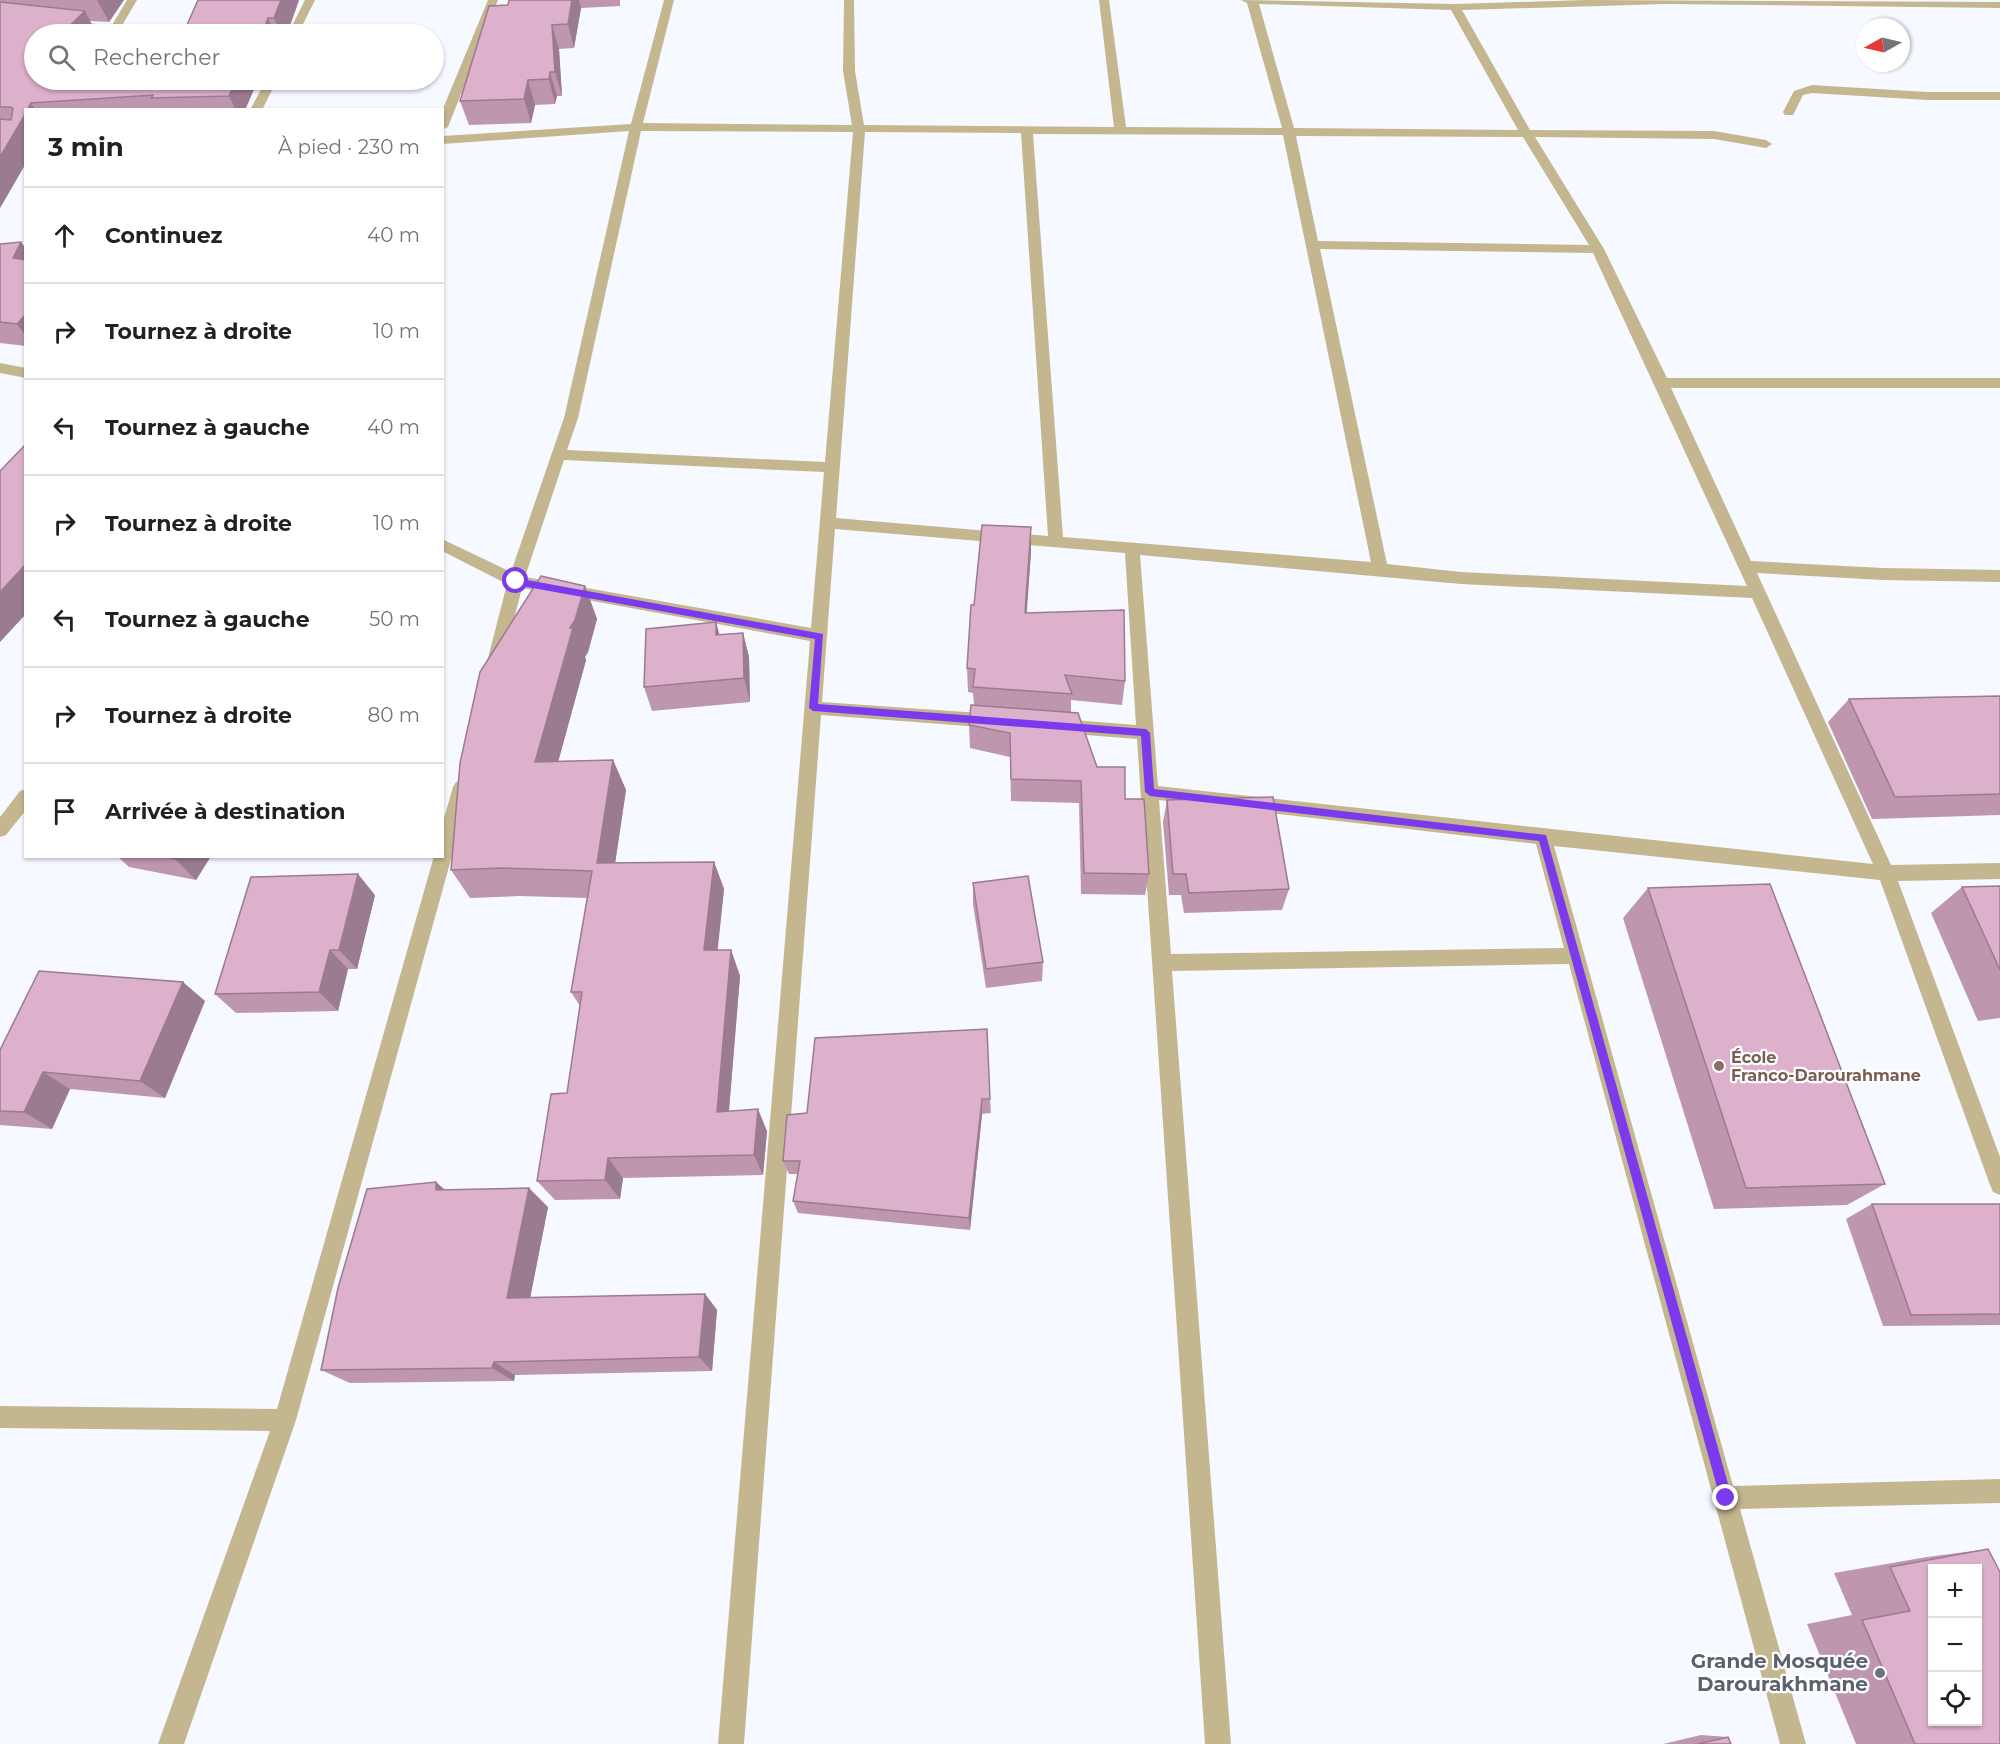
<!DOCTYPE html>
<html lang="fr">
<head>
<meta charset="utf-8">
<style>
	body { margin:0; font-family:Montserrat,sans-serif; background:#f2f2f2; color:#202124 }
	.controls { position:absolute; right:18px; bottom:18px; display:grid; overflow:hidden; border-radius:0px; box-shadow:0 2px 4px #0004 }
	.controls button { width:54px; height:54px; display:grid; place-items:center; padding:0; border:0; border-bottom:2px solid #e0e0e0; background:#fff; color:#202124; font:30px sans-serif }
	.compass { position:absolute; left:1856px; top:18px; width:54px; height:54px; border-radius:50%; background:#fff; box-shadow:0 2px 4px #0004; rotate:262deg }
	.stop { position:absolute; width:18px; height:18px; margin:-14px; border:4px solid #7c3aed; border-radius:50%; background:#fff }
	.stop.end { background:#7c3aed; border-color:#fff; box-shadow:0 2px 6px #0008 }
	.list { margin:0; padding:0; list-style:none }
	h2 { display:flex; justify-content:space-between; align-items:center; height:78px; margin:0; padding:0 24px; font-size:26px }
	h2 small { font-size:20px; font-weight:400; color:#757577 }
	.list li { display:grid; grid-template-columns:39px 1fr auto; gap:18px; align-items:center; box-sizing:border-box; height:96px; padding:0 24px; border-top:2px solid #e0e0e0 }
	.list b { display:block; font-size:22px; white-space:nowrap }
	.list em { font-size:20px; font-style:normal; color:#757577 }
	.icon { flex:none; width:33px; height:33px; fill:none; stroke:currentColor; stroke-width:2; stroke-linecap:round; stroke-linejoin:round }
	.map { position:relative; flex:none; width:2000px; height:1744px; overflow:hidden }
	.search { position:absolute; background:#fff; box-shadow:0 2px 4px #0004; left:24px; top:24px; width:420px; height:66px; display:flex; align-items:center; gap:15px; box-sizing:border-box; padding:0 21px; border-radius:33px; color:#757577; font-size:22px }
	.panel { position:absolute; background:#fff; box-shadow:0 2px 4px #0004; left:24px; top:108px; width:420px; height:750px; border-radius:0px }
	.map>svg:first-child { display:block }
</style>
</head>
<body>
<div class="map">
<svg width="2000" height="1744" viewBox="0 0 2000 1744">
	<rect width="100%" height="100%" fill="#f6f9ff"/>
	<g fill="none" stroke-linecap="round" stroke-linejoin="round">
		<!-- street -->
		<path fill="#c4b68f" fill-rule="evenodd" d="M127 0H137L117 34 69 28 63 25 69 22 112 25Z
			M305 0H315L298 34H288Z
			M488 0H498L448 127 442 130V111Z
			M664 0H674L643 123 852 125 843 71 844 0H854L855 71 864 125 1114 127 1099 0H1109L1126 127 1282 128 1247 3 1241 0 1455 4 1585 0 2000 2V8L1666 4 1462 10 1530 130 1714 131 1766 140 1772 144 1766 148 1714 139 1535 137 1604 249 1667 378H2000V388H1671L1751 561 1883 568 2000 570V582L1883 580 1757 573 1891 865 2000 863V879L1898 881 2000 1157V1195L1993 1192 1990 1185 1880 880 1554 846 1733 1486 2000 1479V1503L1740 1509 1806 1744H1780L1569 964 1172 971 1231 1744H1205L1137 739 1061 733 1055 731 1053 726 1055 721 1061 719 1136 725 1125 553 835 529 822 702 994 714 1000 716 1002 721 1000 726 994 728 821 715 744 1744H718L810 641 522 588 503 662 501 666 495 668 489 666 487 662 507 584 442 551V539L511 572 564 418 629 131 442 144V136L631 124ZM1259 4 1451 10 1518 130 1294 128ZM641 131 853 132 825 462 567 450 578 418ZM865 132 1021 133 1048 536 836 518ZM1033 134 1283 135 1371 562 1063 537ZM1296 136 1523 137 1589 245 1318 241ZM1320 249 1593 253 1747 586 1461 572 1387 564ZM564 460 824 472 811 628 525 577ZM1140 555 1461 584 1752 598 1873 864 1158 786ZM1159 800 1536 844 1564 948 1171 954Z
			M266 80H277L262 110H250Z
			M1812 85 1927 92H2000V100H1927L1812 93 1803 95 1793 115H1785L1783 112 1794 91Z
			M0 363 26 368V378L0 373Z
			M462 780 468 782 471 787 296 1420 184 1744H158L270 1431 0 1428V1406L277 1409 434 856H442V825L453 787 456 782Z
			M26 789V810L6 835 0 837V817L20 791Z"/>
	</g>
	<!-- wall -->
	<path fill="#be97af" d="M0 0H124L109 22 90 21 97 34 34 80H258L245 110H26V163L0 208Z
		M299 0 287 34H183Z
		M509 0H620V6L581 8 574 48 559 49 562 96H557L555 104 535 105 531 123 469 125 460 101 508 5Z
		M21 242 26 249V346L0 343V244Z
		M1031 527V552L1026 613 1125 681 1122 705 1071 700V713L1097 767 1125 799 1149 874 1145 895 1081 894 1079 803 1011 801 1010 757 970 748 969 725 974 705 973 693 968 692 967 668 974 605Z
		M585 586 597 619 588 652 585 657 586 660 558 761 613 760 626 790 615 863 714 862 724 889 717 950H731L740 976 729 1111 767 1131 763 1175 623 1178 620 1199 555 1200 537 1181 567 1093 580 1006 571 992 587 898 520 896 470 898 451 870Z
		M743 633 749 657 750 702 652 711 644 687Z
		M2000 696V815L1872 819 1828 722 1849 699Z
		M1167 800 1289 889 1282 910 1184 913 1181 895H1169L1163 822Z
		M117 856H211L196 880 129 867Z
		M973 883 1043 962 1042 981 986 988 973 904Z
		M2000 886V1018L1978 1021 1931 913 1962 887Z
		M1648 888 1885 1184 1847 1205 1714 1209 1623 918Z
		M375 895 357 969H348L338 1011 236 1013 215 994Z
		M205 1001 165 1098 70 1089 52 1129 0 1125V1050Z
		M990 1099 991 1113 982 1114 970 1230 798 1213 793 1201 798 1174H789L783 1161 787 1115Z
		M436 1182 445 1190 548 1207 530 1298 705 1294 717 1310 712 1371 515 1375 514 1381 350 1383 321 1370Z
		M1872 1204H2000V1325L1883 1326 1846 1219Z
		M1988 1549 2000 1744H1856L1807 1624 1852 1615 1834 1573 1927 1557Z
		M1701 1735 1728 1737 1731 1744H1663Z"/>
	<!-- shaded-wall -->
	<path fill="#9b7b8e" d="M97 0H124L109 22Z
		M281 0H299L287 34H281L274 18Z
		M572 0H579L581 8 574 48 568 24Z
		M85 11 97 34H61Z
		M268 18 275 34H264L263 32Z
		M552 25 559 49 562 96 555 72Z
		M550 72 557 96 555 104 549 79Z
		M49 80H77L65 101 45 87Z
		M236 80H258L245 110H236L229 96Z
		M528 80 535 105 531 123 524 99Z
		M31 103 35 110H27Z
		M26 113V163L0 208V157Z
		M21 242 26 249V276L13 258Z
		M26 314V336L17 324Z
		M1031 527V552L1025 638V613Z
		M26 564V614L0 642V592Z
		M585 586 597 619 588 652 585 657 586 660 550 792 535 762 570 628Z
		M716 622 723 647 716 635Z
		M743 633 749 657 750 702 744 678Z
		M613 760 626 790 611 891 597 863Z
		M176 856H211L196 880 175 859Z
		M714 862 724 889 715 976 704 950Z
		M358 874 375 895 357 969 339 950Z
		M330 950 348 969 338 1011 319 992Z
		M731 950 740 976 727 1133 717 1112Z
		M183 982 205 1001 165 1098 140 1081Z
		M43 1072 70 1089 52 1129 24 1112Z
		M982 1099V1114L970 1230 969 1218Z
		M758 1109 767 1131 763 1175 754 1155Z
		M608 1158 623 1178 620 1199 605 1180Z
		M436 1182 458 1202 436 1190Z
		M529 1188 548 1207 527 1314 507 1298Z
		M705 1294 717 1310 712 1371 699 1357Z
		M494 1362 515 1375 514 1381 492 1368Z"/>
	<!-- building -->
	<path fill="#ddb0cb" stroke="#9b7b8e" stroke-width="1.5" fill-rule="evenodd" d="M198 0H281L274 18H268L263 32H257L256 34H183Z
		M509 0H572L568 24 552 25 555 72H550L549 79 528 80 524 99 460 101 489 6 508 5Z
		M0 2 85 11 61 34H34V80H49L45 87 59 89 65 80H236L229 96 151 98 153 95 31 103 27 110H26V113L0 157V119L11 120 13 109 11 107H0Z
		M21 242 13 258 26 260V314L17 324 0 322V244Z
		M26 444V564L0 592V471Z
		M982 525 1031 527 1025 613 1124 610 1125 681 1065 675 1072 694 973 687 975 669 967 668 971 605H974Z
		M541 576 585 586 575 620 570 628H573L535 762 613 760 597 863 714 862 704 950H731L717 1112 758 1109 754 1155 608 1158 605 1180 537 1181 551 1094 567 1093 582 992H571L592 871 502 868 451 870 460 763 480 672Z
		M716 622V635L743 633 744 678 644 687 646 629Z
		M2000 696V794L1895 797 1849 699Z
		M971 705 1078 713 1097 767H1125V799H1144L1149 874 1084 873 1081 781 1011 779 1010 733 969 725Z
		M1273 797 1289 889 1189 893 1186 874H1173L1167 800Z
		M163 856H176L175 859Z
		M358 874 339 950H330L319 992 215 994 251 877Z
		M1028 876 1043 962 986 969 973 883Z
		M1770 884 1885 1184 1746 1188 1648 888Z
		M2000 886V970L1962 887Z
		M39 971 183 982 140 1081 43 1072 24 1112 0 1111V1050Z
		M987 1029 990 1099H982L969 1218 793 1201 800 1161H783L787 1115 807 1113 815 1038Z
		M436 1182V1190L529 1188 507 1298 705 1294 699 1357 494 1362 492 1368 321 1370 338 1288 367 1189Z
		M1872 1204H2000V1314L1911 1315Z
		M1988 1549 2000 1572V1744H1915L1862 1620 1910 1611 1890 1567ZM1932 1569H1977V1722H1932Z
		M1728 1737 1731 1744H1698Z"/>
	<!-- route -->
	<path fill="#7c3aed" d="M516 578 823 634 818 704 1146 729 1150 733 1154 789 1546 835 1732 1498 1730 1502 1726 1504 1721 1502 1720 1498 1539 841 1150 796 1145 792 1141 736 813 711 809 708 815 639 516 585 512 581Z"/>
	<!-- markers -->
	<circle fill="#8d6e63" stroke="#fff" stroke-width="2" cx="1719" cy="1066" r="6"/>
	<circle fill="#6b7280" stroke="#fff" stroke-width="2" cx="1880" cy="1673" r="6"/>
	<g text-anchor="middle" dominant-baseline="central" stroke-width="4.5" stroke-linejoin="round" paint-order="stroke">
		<!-- education labels -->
		<g font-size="16" font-weight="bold" fill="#785e54" stroke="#fff" text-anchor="start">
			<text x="1731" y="1057">École<tspan x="1731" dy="18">Franco-Darourahmane</tspan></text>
		</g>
		<!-- near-worship labels -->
		<g font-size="20" font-weight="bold" fill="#5b616d" stroke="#fff" text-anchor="end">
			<text x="1868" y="1661">Grande Mosquée<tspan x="1868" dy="23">Darourakhmane</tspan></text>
		</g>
	</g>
</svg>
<div class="controls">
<button>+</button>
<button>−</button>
<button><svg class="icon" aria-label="locate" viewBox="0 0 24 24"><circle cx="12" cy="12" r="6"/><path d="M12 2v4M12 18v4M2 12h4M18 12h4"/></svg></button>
</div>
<svg class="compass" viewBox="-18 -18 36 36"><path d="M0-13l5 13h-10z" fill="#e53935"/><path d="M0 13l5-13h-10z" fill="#757577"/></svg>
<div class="stop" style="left:516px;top:581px"></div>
<div class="stop end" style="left:1726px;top:1498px"></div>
<div class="search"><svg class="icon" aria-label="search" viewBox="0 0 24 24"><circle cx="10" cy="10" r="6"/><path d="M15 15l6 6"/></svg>Rechercher</div>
<section class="panel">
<h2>3 min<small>À pied · 230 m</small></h2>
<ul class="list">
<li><svg class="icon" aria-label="ahead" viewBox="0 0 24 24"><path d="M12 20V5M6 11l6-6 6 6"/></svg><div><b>Continuez</b></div><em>40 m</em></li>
<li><svg class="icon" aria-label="right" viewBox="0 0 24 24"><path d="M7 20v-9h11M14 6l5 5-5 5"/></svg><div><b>Tournez à droite</b></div><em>10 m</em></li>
<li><svg class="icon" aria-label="left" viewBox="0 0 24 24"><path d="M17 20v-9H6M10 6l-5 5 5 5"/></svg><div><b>Tournez à gauche</b></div><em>40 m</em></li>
<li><svg class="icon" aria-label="right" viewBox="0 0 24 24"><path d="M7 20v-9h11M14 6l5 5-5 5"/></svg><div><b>Tournez à droite</b></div><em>10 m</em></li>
<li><svg class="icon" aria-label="left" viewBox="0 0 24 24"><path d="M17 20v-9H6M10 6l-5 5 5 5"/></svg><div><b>Tournez à gauche</b></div><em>50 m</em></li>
<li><svg class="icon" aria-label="right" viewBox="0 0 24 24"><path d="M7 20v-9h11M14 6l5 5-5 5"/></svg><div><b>Tournez à droite</b></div><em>80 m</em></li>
<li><svg class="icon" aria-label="arrive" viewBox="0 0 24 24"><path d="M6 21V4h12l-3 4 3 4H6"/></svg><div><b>Arrivée à destination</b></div></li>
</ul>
</section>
</div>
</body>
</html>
